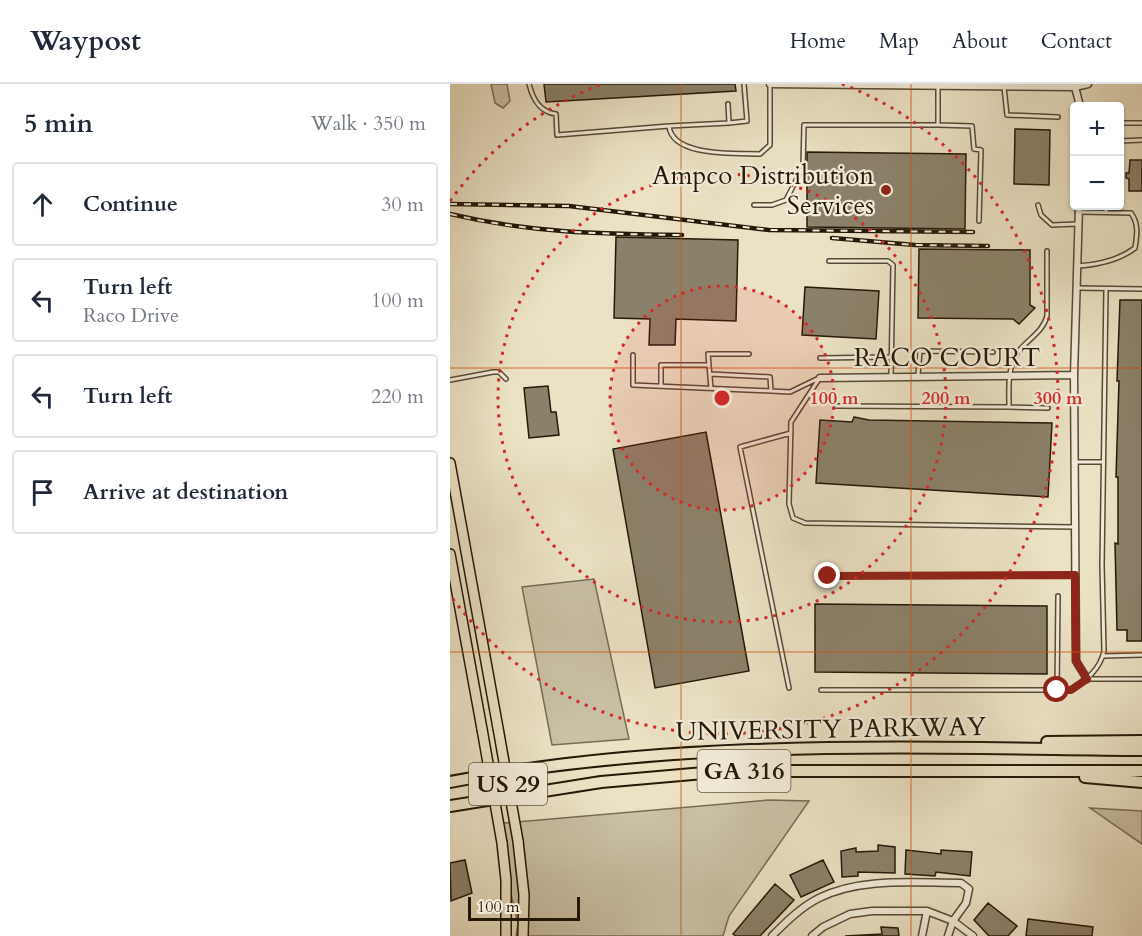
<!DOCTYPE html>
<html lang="en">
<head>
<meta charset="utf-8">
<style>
	body { margin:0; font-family:Cardo,serif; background:#f6f6f7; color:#1f2937 }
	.controls { position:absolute; right:18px; top:18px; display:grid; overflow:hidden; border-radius:6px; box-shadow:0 2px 4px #0004 }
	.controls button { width:54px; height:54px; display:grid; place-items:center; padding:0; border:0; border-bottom:2px solid #e0e1e3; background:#fff; color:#1f2937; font:30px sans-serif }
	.scale { position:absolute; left:18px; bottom:15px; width:112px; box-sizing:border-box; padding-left:6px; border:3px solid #241807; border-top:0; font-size:16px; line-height:21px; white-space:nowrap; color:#241807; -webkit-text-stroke:4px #f2ecd9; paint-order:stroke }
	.stop { position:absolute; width:18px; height:18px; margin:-14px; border:4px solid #8f2418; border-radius:50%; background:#fff }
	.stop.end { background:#8f2418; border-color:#fff; box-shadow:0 2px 6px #0008 }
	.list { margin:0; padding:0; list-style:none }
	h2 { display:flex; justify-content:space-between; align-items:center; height:78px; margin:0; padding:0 24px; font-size:26px }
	h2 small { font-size:20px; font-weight:400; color:#747a83 }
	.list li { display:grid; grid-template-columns:39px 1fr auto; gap:18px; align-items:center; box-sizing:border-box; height:84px; margin:0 12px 12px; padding:0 12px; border:2px solid #e0e1e3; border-radius:6px }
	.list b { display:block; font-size:22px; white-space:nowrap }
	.list p { margin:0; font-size:20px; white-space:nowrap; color:#747a83 }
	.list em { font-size:20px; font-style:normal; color:#747a83 }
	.icon { flex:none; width:33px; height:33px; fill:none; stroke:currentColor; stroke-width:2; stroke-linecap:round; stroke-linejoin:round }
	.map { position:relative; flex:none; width:692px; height:852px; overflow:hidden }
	header { display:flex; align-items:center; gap:36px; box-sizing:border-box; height:84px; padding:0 30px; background:#fff; border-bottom:2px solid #e0e1e3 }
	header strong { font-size:28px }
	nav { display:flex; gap:33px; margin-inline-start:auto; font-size:21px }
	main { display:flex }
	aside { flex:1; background:#fff }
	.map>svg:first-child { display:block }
</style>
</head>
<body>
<header>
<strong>Waypost</strong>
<nav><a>Home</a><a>Map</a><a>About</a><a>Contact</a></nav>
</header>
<main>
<aside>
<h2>5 min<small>Walk · 350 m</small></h2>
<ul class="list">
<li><svg class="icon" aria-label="ahead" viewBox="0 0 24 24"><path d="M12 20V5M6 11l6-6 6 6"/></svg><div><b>Continue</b></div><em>30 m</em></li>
<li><svg class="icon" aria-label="left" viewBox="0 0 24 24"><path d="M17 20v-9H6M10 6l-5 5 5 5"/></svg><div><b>Turn left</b><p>Raco Drive</p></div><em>100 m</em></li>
<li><svg class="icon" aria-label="left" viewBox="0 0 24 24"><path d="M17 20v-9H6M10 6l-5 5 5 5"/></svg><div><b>Turn left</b></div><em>220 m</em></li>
<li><svg class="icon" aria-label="arrive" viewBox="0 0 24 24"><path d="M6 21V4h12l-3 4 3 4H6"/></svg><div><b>Arrive at destination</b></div></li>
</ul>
</aside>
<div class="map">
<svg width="692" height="852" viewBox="0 0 692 852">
	<rect width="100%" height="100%" fill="#ebe2c5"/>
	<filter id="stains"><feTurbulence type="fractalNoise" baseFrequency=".00333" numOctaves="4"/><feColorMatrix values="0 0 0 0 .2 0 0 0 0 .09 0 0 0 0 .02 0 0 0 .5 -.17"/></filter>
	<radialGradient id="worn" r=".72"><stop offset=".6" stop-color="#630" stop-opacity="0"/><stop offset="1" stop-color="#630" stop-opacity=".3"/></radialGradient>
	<!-- green -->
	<path fill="#c9c0a5" stroke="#766c56" stroke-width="1.5" d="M41 0H57L60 17 53 24 45 19Z
		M144 495 179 655 102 661 72 503Z
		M319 716 359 717 279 832 273 852H66L68 839 44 740Z
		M640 724 692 727V760Z"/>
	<!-- building -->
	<path fill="#8b816a" stroke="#241807" stroke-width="1.5" d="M94 0H285L286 7 96 18Z
		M565 45 600 46 599 101 564 100Z
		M357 68 516 70 515 145 357 143Z
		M680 76H692V107H679V95L676 94V89H679Z
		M166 153 288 156 286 237 226 235 225 261H199L200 235 164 234Z
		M469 165 580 166V221L585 224 569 240 563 235 468 234Z
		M355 203 429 207 426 255 352 251Z
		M670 216H692V557H677V546H667L665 459 668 460V393H666L669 297H667Z
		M98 302 101 328H106L109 351 79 354 74 304Z
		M404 333 419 336 602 339 598 413 366 399 370 336 402 338Z
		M256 348 299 587 205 604 163 365Z
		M365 520 597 522V590L365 588Z
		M428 761 445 763V789L408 788V792L392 793 391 767 406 764V768L428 767Z
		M456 766 491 770V766L522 768 520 792 486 788 485 792 455 790Z
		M15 776 22 809 1 817 0 779Z
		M373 776 384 798 351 813 340 791Z
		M325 800 344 816 310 852H286L283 850Z
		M538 819 567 842 558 852H539L524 836Z
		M578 835 643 843 642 852H576Z
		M431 843 448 844 449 852H395L432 850Z"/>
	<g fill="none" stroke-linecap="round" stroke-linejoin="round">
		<defs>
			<path id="lane" d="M79 0C83 16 90 28 106 30L107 51 219 42
				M488 2V41L522 42 524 65 531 66 529 137
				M554 3 557 31 608 33
				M278 20 279 39 219 42C222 73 285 69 310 70L320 61V0
				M279 39 297 37 294 0
				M670 39H692
				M670 57 692 56
				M304 121H322L336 116 353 83 354 41H488
				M588 121 591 131 602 141 627 140
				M656 128V122
				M379 177H438L443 181 441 293
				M627 182C647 181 669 176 685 164 687 151 689 140 681 129L629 128
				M628 204 692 205
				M183 271V301L321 307
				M370 274 442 273
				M260 290 320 293 321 307 340 308 369 294
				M468 291 470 267 543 268
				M369 295 341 338 339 420 343 434 355 439 625 443
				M0 296 43 288H49L56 295
				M211 302V281H259
				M261 304 258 270H299
				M386 322 559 323C559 305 557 283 568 268 578 255 593 248 597 232V167
				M559 323 598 324
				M624 378H653
				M378 492 625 491
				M653 572 692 571
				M637 595H692
				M339 604 290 363 341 349
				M371 606H621C636 596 650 586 654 567L652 481 656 205
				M607 606 608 512"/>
			<path id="street" d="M320 0 625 3 630 22
				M625 3 638 0
				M629 122 624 291 626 577 637 595
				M370 294 624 291
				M322 852C336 838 351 823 369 814 412 793 465 799 511 799L519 805 516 819 503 837 477 827H422L400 830 373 843 362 852
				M472 852 477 827
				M498 852 503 837 523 852"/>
			<path id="primary" d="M0 379 48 644
				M0 470 32 645
				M68 757 74 811 73 852
				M52 759 56 796V852"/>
			<path id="highway" d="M597 658 692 657
				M635 693 692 698
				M0 698C229 654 461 664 692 666
				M0 722 151 698 277 687H692"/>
		</defs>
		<!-- lane casing -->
		<use href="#lane" stroke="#564a36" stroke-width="6"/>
		<!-- street casing -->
		<use href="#street" stroke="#564a36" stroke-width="9"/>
		<!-- primary casing -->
		<use href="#primary" stroke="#241807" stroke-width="12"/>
		<!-- highway casing -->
		<use href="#highway" stroke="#241807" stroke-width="14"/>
		<!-- lane -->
		<use href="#lane" stroke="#f2ecd9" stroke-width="3"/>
		<!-- street -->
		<use href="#street" stroke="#f2ecd9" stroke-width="6"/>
		<!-- primary -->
		<use href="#primary" stroke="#ebe2c5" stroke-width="9"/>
		<!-- highway -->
		<use href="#highway" stroke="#ebe2c5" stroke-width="10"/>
		<defs>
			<path id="rail" d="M0 120 119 122 319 146 523 148
				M0 130C80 149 150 150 232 151
				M382 154 465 161 538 162"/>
		</defs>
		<!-- rail casing -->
		<use href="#rail" stroke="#241807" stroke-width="4.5"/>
		<!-- rail -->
		<use href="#rail" stroke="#f2ecd9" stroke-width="2" stroke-dasharray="7" stroke-linecap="butt"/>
		<defs>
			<path id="primary-bridge" d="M48 644 68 757
				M32 645 52 759"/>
		</defs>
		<!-- primary-bridge casing -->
		<use href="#primary-bridge" stroke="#241807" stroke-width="12" stroke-linecap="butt"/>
		<!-- primary-bridge -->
		<use href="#primary-bridge" stroke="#ebe2c5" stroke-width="9"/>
	</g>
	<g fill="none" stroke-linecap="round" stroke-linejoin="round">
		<!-- route -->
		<path stroke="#8f2418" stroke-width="8" d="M378 492 625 491 626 577 637 595 621 606H607"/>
	</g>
	<!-- grid -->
	<path fill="none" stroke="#d4520c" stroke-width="1.5" stroke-opacity="0.55" d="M231 0V852M461 0V852M0 284H692M0 568H692"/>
	<!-- distance rings -->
	<circle cx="272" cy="314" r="112" fill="#d62828" fill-opacity=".12"/>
	<g fill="none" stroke="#d62828" stroke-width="3" stroke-dasharray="3 6">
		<circle cx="272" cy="314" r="112"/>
		<circle cx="272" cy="314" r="224"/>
		<path d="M0 117A336 336 0 0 1 152 0M392 0A336 336 0 1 1 0 511"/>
	</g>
	<!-- markers -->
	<circle fill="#8f2418" stroke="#f2ecd9" stroke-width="2" cx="436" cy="106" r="6"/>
	<g text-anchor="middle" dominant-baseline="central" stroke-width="4.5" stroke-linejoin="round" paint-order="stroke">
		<!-- shield labels -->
		<g fill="#f2ecd9" stroke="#625846" stroke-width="1.5">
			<rect x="247.5" y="666" width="93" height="42" rx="4.5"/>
			<rect x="19" y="679" width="78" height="42" rx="4.5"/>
		</g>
		<g font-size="24" font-weight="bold" fill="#241807">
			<text x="294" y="687">GA 316</text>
			<text x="58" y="700">US 29</text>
		</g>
		<!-- poi labels -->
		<g font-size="26" fill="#241807" stroke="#f2ecd9" text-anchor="end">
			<text x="424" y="91">Ampco Distribution<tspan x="424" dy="30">Services</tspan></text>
		</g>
		<!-- street labels -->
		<g font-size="26" fill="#241807" stroke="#f2ecd9">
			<text x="497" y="273">RACO COURT</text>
			<text transform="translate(381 645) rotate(-1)">UNIVERSITY PARKWAY</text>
		</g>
	</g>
	<circle cx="272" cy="314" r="9" fill="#d62828" stroke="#f2ecd9" stroke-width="3"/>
	<g font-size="18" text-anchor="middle" font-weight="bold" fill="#d62828" stroke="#f2ecd9" stroke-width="4.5" stroke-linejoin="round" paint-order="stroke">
		<text x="384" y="320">100 m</text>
		<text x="496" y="320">200 m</text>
		<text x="608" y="320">300 m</text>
	</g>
	<rect width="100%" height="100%" filter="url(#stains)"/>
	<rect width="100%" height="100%" fill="url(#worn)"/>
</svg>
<div class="controls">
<button>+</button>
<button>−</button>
</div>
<div class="scale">100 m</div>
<div class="stop" style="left:607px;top:606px"></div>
<div class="stop end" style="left:378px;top:492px"></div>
</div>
</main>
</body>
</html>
